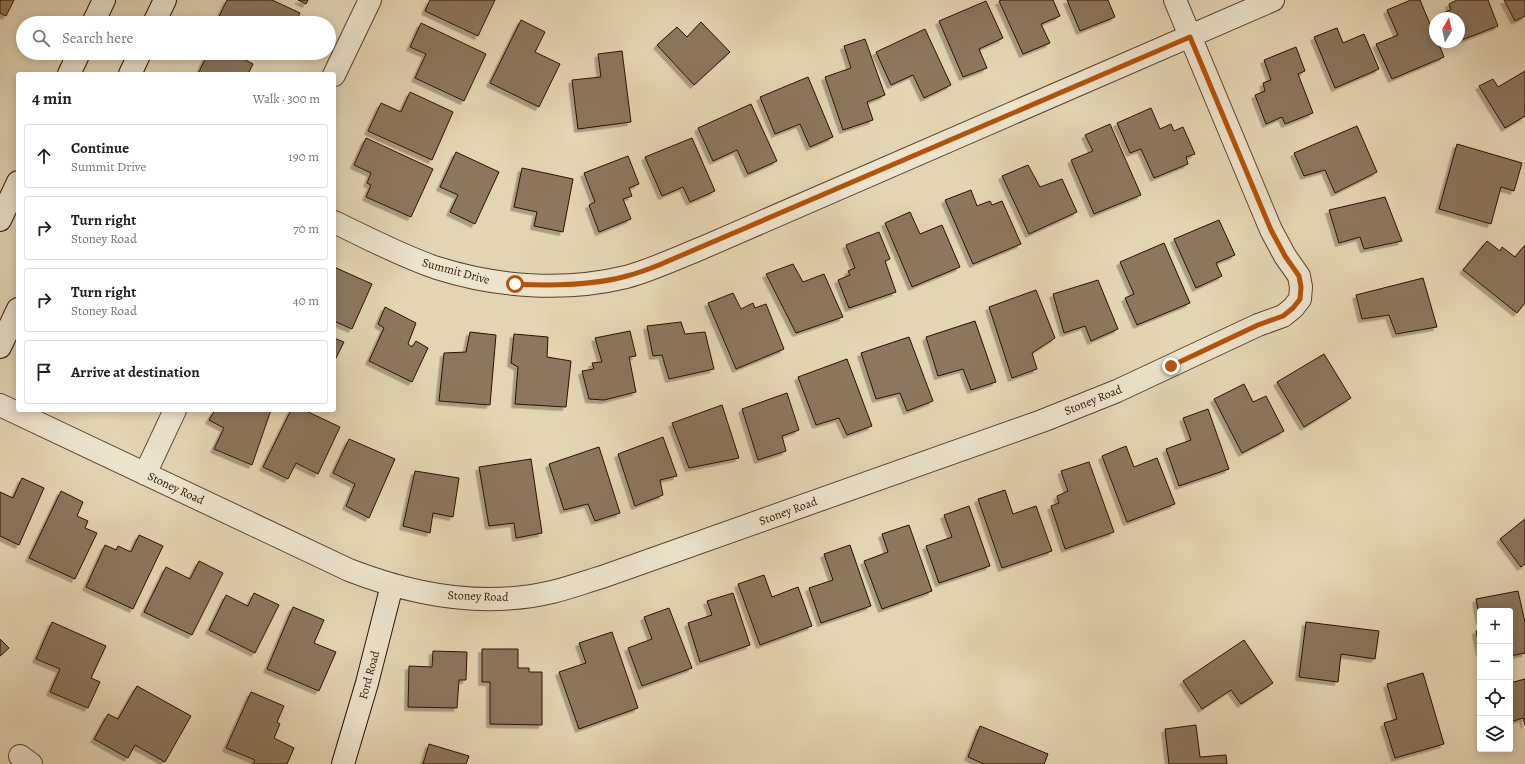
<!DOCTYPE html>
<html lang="en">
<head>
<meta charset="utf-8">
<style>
	body { margin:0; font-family:Alegreya,serif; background:#f6f6f6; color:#202124 }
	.controls { position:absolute; right:12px; bottom:12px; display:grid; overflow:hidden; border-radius:4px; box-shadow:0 2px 10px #0003 }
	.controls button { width:36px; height:36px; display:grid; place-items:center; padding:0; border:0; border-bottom:1px solid #e0e0e0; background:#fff; color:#202124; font:20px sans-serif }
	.compass { position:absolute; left:1429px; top:12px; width:36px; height:36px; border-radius:50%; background:#fff; box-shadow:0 2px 10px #0003; rotate:9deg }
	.stop { position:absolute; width:12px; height:12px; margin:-9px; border:3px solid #b45309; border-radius:50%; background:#fff }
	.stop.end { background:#b45309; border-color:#fff; box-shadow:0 1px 4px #0008 }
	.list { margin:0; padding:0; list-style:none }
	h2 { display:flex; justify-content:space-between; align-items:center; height:52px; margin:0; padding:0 16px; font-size:17px }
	h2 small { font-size:13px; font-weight:400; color:#757577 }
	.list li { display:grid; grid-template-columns:26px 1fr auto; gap:12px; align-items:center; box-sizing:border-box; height:64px; margin:0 8px 8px; padding:0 8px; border:1px solid #e0e0e0; border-radius:4px }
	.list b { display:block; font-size:15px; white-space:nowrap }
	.list p { margin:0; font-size:13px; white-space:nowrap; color:#757577 }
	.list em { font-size:13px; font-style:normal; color:#757577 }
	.icon { flex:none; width:22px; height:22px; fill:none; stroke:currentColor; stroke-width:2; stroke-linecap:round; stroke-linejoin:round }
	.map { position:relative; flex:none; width:1525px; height:764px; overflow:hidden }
	.search { position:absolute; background:#fff; box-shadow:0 2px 10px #0003; left:16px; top:16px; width:320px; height:44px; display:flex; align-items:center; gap:10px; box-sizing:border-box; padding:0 14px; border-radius:22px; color:#757577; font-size:15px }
	.panel { position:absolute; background:#fff; box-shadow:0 2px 10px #0003; left:16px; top:72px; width:320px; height:340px; border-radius:4px }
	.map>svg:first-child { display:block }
</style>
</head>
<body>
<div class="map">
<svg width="1525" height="764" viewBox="0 0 1525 764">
	<defs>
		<filter id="shadow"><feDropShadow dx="-3.5" dy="3.5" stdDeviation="0" flood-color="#0004"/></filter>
	</defs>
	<rect width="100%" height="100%" fill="#e4d5b2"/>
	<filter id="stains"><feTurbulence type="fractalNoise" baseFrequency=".005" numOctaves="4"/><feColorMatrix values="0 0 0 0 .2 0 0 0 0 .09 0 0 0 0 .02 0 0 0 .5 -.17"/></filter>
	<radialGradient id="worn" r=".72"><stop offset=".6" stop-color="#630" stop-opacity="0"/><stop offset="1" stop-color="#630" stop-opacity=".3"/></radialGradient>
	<!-- building -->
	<path fill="#8c765d" stroke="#2c0f00" filter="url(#shadow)" d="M0 0H14L6 16 0 13Z
		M227 0H272L300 13 295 23H216Z
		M298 0H308L306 4Z
		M430 0H495L478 36 425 11Z
		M1002 0H1053L1060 16 1041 24 1050 43 1023 54 999 1Z
		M1067 0H1108L1115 17 1080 31Z
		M1411 0H1420L1435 36V42H1438L1444 57 1392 79 1376 44 1398 35 1387 10Z
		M1457 0H1488L1498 26 1459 41V18H1442L1440 14 1451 10 1449 4Z
		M1504 0H1525V16L1515 21Z
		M986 1 1003 38 979 49 987 68 963 77 939 21Z
		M521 20 545 32 535 52 560 64 539 107 490 83Z
		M701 22 730 52 694 85 657 45 677 27 687 37Z
		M421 23 486 54 464 101 415 78 426 54 410 47Z
		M1337 28 1343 43 1364 34 1379 69 1335 88 1314 37Z
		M925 29 951 85 924 98 913 75 891 85 876 52Z
		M865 39 885 95 867 102 873 120 843 130 825 77 851 68 844 46Z
		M1296 47 1305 71 1298 74 1313 113 1285 124 1282 117 1266 124 1255 95 1265 91 1263 83 1271 80 1264 60Z
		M622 51 631 122 578 129 572 80 601 77 598 54Z
		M208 53H232L253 64 248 74H198Z
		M1525 71V116L1505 128 1479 86 1493 79 1498 87Z
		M808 77 833 137 810 147 800 124 775 134 760 97Z
		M410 92 453 112 432 160 368 131 381 103 401 112Z
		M751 104 777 161 748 174 737 150 713 161 698 128Z
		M1151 108 1160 129 1171 124 1174 131 1183 127 1195 154 1186 157 1188 164 1154 178 1141 149 1130 153 1117 123Z
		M1110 124 1141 195 1094 214 1071 160 1093 151 1085 135Z
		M1357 126 1377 172 1335 193 1325 170 1304 176 1294 153Z
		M366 138 433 169 411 217 366 197 371 185 367 183 371 173 354 165Z
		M692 138 715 191 690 202 683 187 662 196 645 157Z
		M1457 144 1522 163 1514 191 1501 187 1491 224 1439 209Z
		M456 152 499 172 475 224 450 212 458 195 440 187Z
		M628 156 639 184 629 188 632 196 623 199 631 219 599 232 589 205 595 202 584 173Z
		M1028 165 1040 187 1062 179 1077 212 1029 234 1002 176Z
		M522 168 573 179 563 232 534 226 537 212 514 207Z
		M971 190 977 206 990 201 992 205 1002 201 1021 244 973 264 945 200Z
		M1385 197 1402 241 1364 249 1360 237 1339 243 1329 210Z
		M910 212 920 234 942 225 960 267 912 287 885 223Z
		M1219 220 1235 255 1216 263 1222 276 1196 288 1174 239Z
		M879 232 890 259 885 261 896 292 849 308 838 280 850 275 848 271 855 268 846 245Z
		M1487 241 1500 251 1502 247 1515 257 1525 245V303L1517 313 1463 270Z
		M1164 243 1190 303 1137 325 1125 298 1134 294 1120 262Z
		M793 264 803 282 824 274 843 317 796 333 766 274Z
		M334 267 372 284 352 329 334 321Z
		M1423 278 1437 327 1396 334 1389 315 1362 319 1356 295Z
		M1098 280 1118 329 1091 341 1085 326 1064 333 1053 294Z
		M1036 290 1055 338 1032 353 1037 369 1012 378 989 307Z
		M733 293 741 309 753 303 755 308 766 304 784 349 736 369 708 303Z
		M385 307 416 323 408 344 412 347 416 341 428 348 412 382 369 361 384 328 378 324Z
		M975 321 996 382 971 390 963 369 938 376 926 337Z
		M681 322 685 334 705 332 714 369 669 379 662 355 653 356 647 326Z
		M630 331 636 356 629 357 636 392 604 400 589 399 582 371 594 369 592 363 602 362 595 338Z
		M470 332 496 335 490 405 439 401 444 353 466 352Z
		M514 334 548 337 547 357 571 361 566 407 515 404 518 367 511 363Z
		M909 337 933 401 907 411 900 393 876 399 861 353Z
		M334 338 344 342 334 362Z
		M1324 354 1351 398 1304 427 1277 382Z
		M847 359 872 426 847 435 839 418 816 425 798 377Z
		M1244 384 1253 402 1266 396 1284 431 1242 453 1214 399Z
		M787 393 799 430 782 436 786 451 758 460 742 409Z
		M722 405 739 458 689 468 672 423Z
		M1208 409 1229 469 1179 486 1166 449 1191 440 1183 418Z
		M215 410H271L252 465 214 449 224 428 209 420Z
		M291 410H304L340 427 318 474 296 463 288 479 263 467Z
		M663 437 677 476 660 480 663 495 635 506 618 454Z
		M349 439 395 459 369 518 346 506 355 484 333 473Z
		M1126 446 1134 467 1157 458 1175 504 1127 522 1102 456Z
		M599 447 620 513 595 521 588 504 564 510 549 464Z
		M531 459 542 533 516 538 514 523 489 526 479 467Z
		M1089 462 1114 532 1065 549 1051 506 1059 503 1057 496 1068 491 1061 471Z
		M415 471 459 478 453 517 433 513 430 533 403 526Z
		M22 478 44 488 19 545 0 536V492L13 498Z
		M1005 490 1013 514 1036 506 1052 551 1002 568 978 499Z
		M61 491 83 502 77 516 88 521 85 528 97 533 75 579 29 558Z
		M969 506 990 566 939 583 926 546 952 537 944 515Z
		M1525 519V564L1521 567 1500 539Z
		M909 525 932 591 882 609 864 561 888 552 882 534Z
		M139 535 163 546 133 609 86 587 105 545 116 550 118 546 131 552Z
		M850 545 871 606 821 623 809 588 833 580 824 554Z
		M199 561 223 573 192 635 144 612 166 567 190 579Z
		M764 575 772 597 798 587 812 626 760 645 738 584Z
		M1518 591 1525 622V653L1510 656V611H1480V621L1476 599Z
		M254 593 279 605 255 653 209 630 226 595 248 606Z
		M733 593 750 645 700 662 688 623 712 615 707 601Z
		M293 607 324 620 314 643 336 652 319 691 267 669Z
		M669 608 692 668 642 686 628 648 652 639 644 617Z
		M52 622 106 646 91 678 100 682 88 708 50 692 60 669 36 659Z
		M1306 622 1379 631 1375 659 1341 654 1338 682 1299 677Z
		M1480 630V652L1476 631Z
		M612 632 638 708 579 729 559 672 586 663 579 643Z
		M0 639 9 648 0 656Z
		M1244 640 1273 683 1241 704 1231 690 1202 709 1183 681Z
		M482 649H518V668H529V672H542V725L490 724V682H482Z
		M433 651 467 652 466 680H459L457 708 408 707 409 666 432 667Z
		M1423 673 1444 744 1395 758 1384 723 1397 719 1387 684Z
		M1525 679V725L1523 718 1510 722V683Z
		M137 686 191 716 165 762 135 745 128 758 94 739 108 714 118 719Z
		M251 692 284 706 277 722 280 724 274 738 294 748 287 764H253L255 760 226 748Z
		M1196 725 1200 757 1226 755 1227 764H1169L1165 729Z
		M980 726 1048 754 1044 764H984L968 757Z
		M429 744 469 756 466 764H423Z"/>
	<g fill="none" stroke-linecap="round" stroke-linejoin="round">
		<defs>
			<path id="street" d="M334 75 370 0
				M334 222C368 238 401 256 437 268 497 287 564 292 626 277 652 270 677 258 702 248L1273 0
				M0 405 349 570C413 595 484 608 552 592 569 588 585 582 602 577L1042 421 1117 391 1258 325 1283 316 1293 308 1300 299 1301 287 1299 276 1285 256 1271 230 1175 0
				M145 474 175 410
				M20 756 31 764"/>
			<path id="secondary" d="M93 23 104 0
				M154 23 165 0
				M69 74 79 53
				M130 74 140 53
				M0 220 18 182
				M0 347 18 309
				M343 764 367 683 392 585"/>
		</defs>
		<!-- street casing -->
		<use href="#street" stroke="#5a402c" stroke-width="24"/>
		<!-- secondary casing -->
		<use href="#secondary" stroke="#2c0f00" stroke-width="24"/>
		<!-- street -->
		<use href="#street" stroke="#ede4cd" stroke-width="22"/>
		<!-- secondary -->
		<use href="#secondary" stroke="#ede4cd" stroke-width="22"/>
	</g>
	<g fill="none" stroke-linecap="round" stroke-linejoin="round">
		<!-- route -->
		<path stroke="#b45309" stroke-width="5" d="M515 284C552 286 591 286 627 276 638 273 649 269 659 265L1190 37 1271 230 1285 256 1299 276 1301 287 1300 299 1293 308 1283 316 1258 325 1171 366"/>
	</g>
	<g text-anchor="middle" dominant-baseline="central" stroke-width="3" stroke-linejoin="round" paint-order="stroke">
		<!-- street labels -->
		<g font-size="12" fill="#2c0f00" stroke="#ede4cd">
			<text transform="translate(456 271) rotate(15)">Summit Drive</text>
			<text transform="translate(1093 400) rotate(-22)">Stoney Road</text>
			<text transform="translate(176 488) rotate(25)">Stoney Road</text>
			<text transform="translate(788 511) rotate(-20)">Stoney Road</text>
			<text transform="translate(478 596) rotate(2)">Stoney Road</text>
			<text transform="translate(369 675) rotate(-75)">Ford Road</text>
		</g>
	</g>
	<rect width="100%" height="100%" filter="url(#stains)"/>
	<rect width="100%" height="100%" fill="url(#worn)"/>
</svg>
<div class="controls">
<button>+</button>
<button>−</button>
<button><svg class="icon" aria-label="locate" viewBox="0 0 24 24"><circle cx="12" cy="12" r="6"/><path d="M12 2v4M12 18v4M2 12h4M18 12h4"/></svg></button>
<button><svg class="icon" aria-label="layers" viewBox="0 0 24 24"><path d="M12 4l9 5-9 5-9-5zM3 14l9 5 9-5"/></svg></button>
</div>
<svg class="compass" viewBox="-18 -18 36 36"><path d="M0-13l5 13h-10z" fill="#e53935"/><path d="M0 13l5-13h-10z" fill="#757577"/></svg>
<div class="stop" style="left:515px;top:284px"></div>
<div class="stop end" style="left:1171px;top:366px"></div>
<div class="search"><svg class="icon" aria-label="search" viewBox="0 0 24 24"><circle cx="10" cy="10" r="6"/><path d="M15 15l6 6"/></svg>Search here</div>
<section class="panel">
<h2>4 min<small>Walk · 300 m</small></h2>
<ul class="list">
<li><svg class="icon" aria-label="ahead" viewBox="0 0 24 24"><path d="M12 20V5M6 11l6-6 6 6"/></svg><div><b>Continue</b><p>Summit Drive</p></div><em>190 m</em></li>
<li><svg class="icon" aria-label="right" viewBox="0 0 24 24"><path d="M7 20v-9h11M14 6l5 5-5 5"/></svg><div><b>Turn right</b><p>Stoney Road</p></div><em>70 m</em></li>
<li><svg class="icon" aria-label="right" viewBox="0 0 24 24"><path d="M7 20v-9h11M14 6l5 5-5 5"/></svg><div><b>Turn right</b><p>Stoney Road</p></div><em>40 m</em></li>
<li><svg class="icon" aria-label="arrive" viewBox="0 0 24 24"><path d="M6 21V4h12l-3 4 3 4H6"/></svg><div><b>Arrive at destination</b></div></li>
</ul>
</section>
</div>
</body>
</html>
